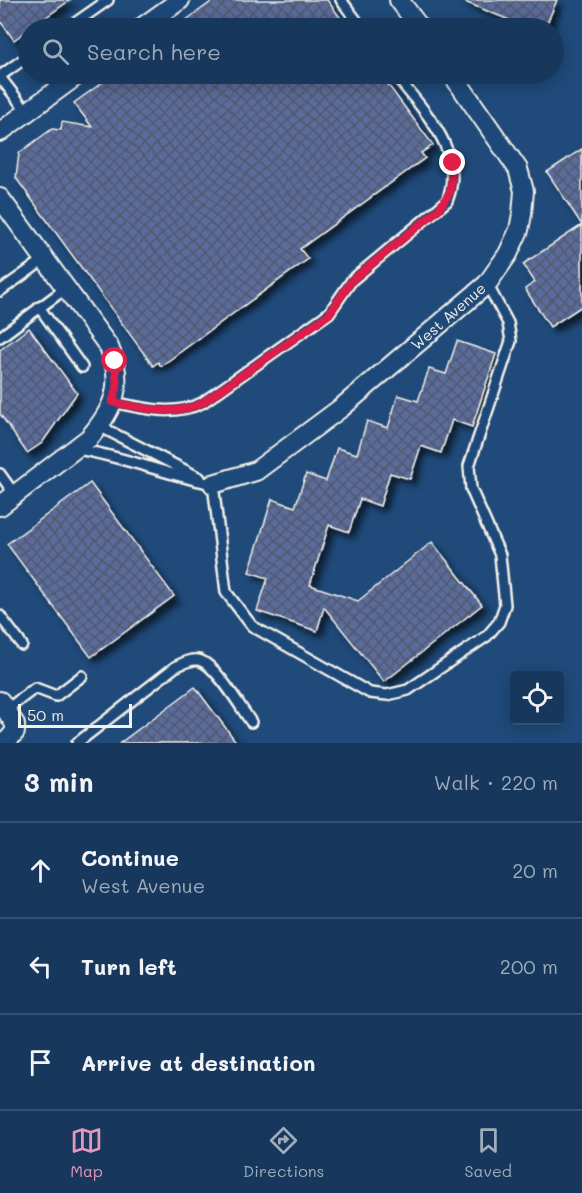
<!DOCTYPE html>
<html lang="en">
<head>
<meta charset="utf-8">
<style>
	body { margin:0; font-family:Mali,sans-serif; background:#244365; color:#f1f3f6 }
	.controls { position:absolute; right:18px; bottom:18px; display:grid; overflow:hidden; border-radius:6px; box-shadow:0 3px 15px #0003 }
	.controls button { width:54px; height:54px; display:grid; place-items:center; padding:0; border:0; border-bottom:2px solid #365272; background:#17385c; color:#f1f3f6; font:30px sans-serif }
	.scale { position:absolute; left:18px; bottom:15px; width:114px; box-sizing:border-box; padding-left:6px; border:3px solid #f4f1e8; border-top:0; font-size:16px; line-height:21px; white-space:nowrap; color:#f4f1e8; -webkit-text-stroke:4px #1f4a7a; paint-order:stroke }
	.stop { position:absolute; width:18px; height:18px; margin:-14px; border:4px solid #e11d48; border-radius:50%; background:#fff }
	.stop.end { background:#e11d48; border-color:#fff; box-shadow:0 2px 6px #0008 }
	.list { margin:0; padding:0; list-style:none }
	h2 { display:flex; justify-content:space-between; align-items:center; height:78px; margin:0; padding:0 24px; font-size:26px }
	h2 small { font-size:20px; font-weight:400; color:#9eacbb }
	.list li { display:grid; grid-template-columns:39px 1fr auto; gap:18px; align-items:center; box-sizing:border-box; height:96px; padding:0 24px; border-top:2px solid #365272 }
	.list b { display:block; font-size:22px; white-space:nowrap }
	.list p { margin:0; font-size:20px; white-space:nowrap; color:#9eacbb }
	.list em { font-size:20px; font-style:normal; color:#9eacbb }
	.icon { flex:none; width:33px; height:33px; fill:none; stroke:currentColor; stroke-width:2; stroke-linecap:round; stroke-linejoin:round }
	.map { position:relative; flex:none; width:582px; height:743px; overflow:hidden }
	.search { position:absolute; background:#17385c; box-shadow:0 3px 15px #0003; left:18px; right:18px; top:18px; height:66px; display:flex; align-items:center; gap:15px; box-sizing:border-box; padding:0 21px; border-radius:33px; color:#9eacbb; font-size:22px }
	.sheet { height:366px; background:#17385c }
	nav { display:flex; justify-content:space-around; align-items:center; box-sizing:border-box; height:84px; border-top:2px solid #365272; background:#17385c; font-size:16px; color:#9eacbb }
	nav a { display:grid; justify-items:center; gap:3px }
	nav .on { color:#e797bd }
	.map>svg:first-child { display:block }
</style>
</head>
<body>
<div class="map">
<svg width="582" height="743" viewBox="0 0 582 743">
	<defs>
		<pattern id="building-cross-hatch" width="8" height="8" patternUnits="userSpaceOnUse" patternTransform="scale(1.5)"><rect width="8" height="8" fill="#5a6c9b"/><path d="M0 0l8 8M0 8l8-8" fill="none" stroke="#51586c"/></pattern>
		<filter id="shadow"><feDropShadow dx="5.5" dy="5.5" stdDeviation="3" flood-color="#0009"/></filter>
	</defs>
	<rect width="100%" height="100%" fill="#1f4a7a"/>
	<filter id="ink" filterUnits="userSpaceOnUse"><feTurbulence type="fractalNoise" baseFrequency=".0167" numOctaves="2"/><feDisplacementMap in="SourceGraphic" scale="12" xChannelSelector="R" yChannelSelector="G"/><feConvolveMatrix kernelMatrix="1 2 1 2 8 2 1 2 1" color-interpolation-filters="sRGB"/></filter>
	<g filter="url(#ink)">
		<!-- building -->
		<path fill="url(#building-cross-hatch)" stroke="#f4f1e8" stroke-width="1.5" filter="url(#shadow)" d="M0 0H70L14 40 0 21Z
			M214 0H327L348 28H175Z
			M460 0H557L545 28H529Z
			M114 74H380L433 145 421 153 425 158 300 249 308 259 161 366 158 362 153 366 16 178 19 153 52 129 61 130 62 122 92 127 74 103Z
			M582 149V225L547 172Z
			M582 225V306L550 327 525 289 535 282 523 264Z
			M29 328 77 393 42 443 27 453 0 414V350Z
			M457 341 496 354 472 427 452 420 441 453 421 446 410 479 390 473 380 506 360 499 349 532 329 525 310 585 358 601 432 542 482 605 384 682 324 607 317 631 257 611 268 578 249 572 272 499 295 507 306 474 326 481 337 448 357 454 367 421 388 428 398 395 418 401 429 369 446 374Z
			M90 483 174 596 91 657 7 544Z
			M195 687 237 743H120Z"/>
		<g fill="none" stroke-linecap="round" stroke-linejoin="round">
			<defs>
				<path id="lane" d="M341 0 362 28
					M68 28 108 0
					M0 76 28 56
					M0 77 27 112
					M0 291 45 259
					M39 307 82 367
					M0 337 65 289
					M112 402C143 408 172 417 202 403L329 313 352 280 447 201C467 151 422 110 395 74
					M99 426 200 478
					M76 449C123 456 167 475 213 484
					M0 474 15 495
					M213 484 226 592 252 626 370 693 387 695 408 690 487 636 499 622 505 605 500 555 471 489 469 466 511 341 508 323 487 284
					M0 616 22 645
					M6 710 35 688 56 696 82 676
					M77 743 175 667C183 663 190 659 198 660 215 663 241 708 251 722"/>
				<path id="street" d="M399 0 420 28
					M141 28 180 0
					M0 132 79 74
					M0 198 109 347C125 384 114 409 89 438L0 506
					M213 484 256 471 341 408 487 284 508 254 519 230 522 214 524 191 518 169 452 74
					M0 701 15 724V732L5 743"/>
			</defs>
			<!-- lane casing -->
			<use href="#lane" stroke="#f4f1e8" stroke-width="14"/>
			<!-- street casing -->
			<use href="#street" stroke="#f4f1e8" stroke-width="22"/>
			<!-- lane -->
			<use href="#lane" stroke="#1f4a7a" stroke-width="9"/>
			<!-- street -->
			<use href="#street" stroke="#1f4a7a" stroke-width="18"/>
		</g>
	</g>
	<g fill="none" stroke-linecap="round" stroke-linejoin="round" filter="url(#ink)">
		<!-- route -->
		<path stroke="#e11d48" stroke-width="8" d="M115 361 117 388 112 402C143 408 172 417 202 403L329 314 352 280 439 209 450 192 453 163"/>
	</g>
	<g text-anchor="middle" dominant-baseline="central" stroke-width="4.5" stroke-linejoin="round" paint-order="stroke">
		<!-- street labels -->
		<g font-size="15" fill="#f4f1e8" stroke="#1f4a7a">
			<text transform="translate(448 316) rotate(-41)">West Avenue</text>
		</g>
	</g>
</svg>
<div class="controls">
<button><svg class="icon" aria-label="locate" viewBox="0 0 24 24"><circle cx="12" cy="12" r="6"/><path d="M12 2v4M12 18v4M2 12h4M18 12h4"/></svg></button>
</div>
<div class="scale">50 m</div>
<div class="stop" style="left:115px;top:361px"></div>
<div class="stop end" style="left:453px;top:163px"></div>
<div class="search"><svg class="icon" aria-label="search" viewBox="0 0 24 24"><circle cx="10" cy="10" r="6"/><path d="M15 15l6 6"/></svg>Search here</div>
</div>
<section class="sheet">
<h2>3 min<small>Walk · 220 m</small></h2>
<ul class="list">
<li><svg class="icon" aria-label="ahead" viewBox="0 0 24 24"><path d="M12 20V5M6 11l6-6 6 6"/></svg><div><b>Continue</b><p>West Avenue</p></div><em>20 m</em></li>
<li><svg class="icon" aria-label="left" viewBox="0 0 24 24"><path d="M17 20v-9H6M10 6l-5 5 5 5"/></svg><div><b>Turn left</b></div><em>200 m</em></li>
<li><svg class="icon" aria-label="arrive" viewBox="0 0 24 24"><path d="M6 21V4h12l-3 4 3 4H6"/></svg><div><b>Arrive at destination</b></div></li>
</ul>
</section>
<nav>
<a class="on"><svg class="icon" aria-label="map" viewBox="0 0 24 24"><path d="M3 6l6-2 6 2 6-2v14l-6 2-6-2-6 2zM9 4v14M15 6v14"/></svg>Map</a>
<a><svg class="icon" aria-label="directions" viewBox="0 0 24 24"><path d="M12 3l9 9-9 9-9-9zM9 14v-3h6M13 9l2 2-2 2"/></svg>Directions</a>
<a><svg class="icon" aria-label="saved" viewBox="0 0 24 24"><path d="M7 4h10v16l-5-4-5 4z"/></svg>Saved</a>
</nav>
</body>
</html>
